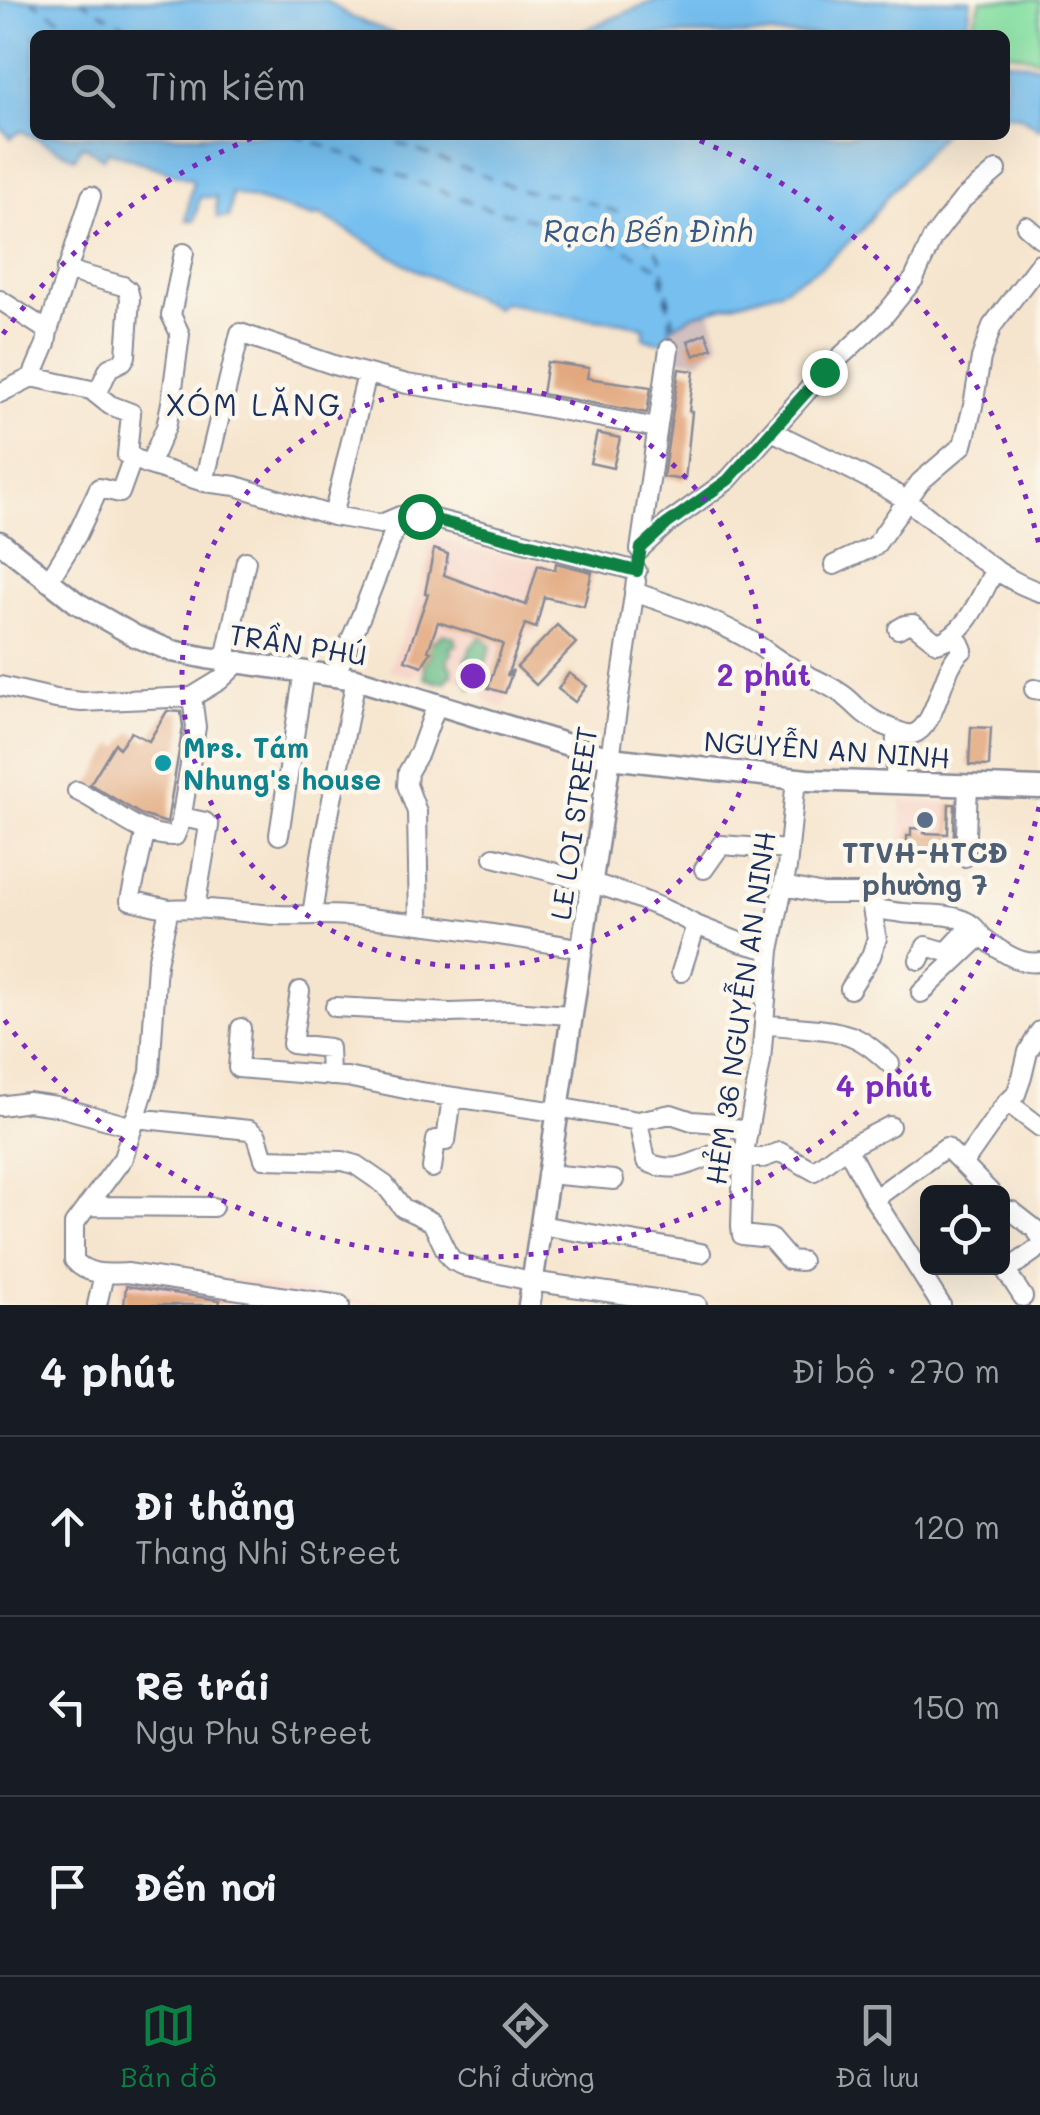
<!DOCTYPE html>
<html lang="vi">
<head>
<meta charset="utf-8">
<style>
	body { margin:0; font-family:Mali,sans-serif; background:#20242c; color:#f1f3f6 }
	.controls { position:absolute; right:30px; bottom:30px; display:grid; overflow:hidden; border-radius:15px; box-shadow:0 10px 40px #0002 }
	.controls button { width:90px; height:90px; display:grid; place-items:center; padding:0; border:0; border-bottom:2px solid #363941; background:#171b24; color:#f1f3f6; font:50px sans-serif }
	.stop { position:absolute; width:30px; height:30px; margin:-22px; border:8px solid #0b8043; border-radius:50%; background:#fff }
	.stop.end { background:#0b8043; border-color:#fff; box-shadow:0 2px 10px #0008 }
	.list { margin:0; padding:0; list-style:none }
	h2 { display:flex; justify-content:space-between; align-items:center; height:130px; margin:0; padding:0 40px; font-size:42px }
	h2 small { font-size:32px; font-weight:400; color:#9ea1a6 }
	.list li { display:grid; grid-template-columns:65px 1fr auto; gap:30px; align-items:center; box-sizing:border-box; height:180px; padding:0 40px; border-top:2px solid #363941 }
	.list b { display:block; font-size:38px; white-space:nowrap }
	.list p { margin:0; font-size:32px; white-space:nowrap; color:#9ea1a6 }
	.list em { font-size:32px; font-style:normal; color:#9ea1a6 }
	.icon { flex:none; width:55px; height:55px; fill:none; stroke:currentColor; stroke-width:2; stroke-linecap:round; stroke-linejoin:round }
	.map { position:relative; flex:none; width:1040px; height:1305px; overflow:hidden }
	.search { position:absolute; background:#171b24; box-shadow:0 10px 40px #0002; left:30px; right:30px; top:30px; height:110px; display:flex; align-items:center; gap:25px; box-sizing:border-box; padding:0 35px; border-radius:15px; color:#9ea1a6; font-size:38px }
	.sheet { height:670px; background:#171b24 }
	nav { display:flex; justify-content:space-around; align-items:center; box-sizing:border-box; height:140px; border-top:2px solid #363941; background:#171b24; font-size:28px; color:#9ea1a6 }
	nav a { display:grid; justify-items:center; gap:5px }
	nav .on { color:#0b8043 }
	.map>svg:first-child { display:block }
</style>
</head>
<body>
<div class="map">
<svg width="1040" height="1305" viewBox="0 0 1040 1305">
	<rect width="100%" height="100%" fill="#fbf7ec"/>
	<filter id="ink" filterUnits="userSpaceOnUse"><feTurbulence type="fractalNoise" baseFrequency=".01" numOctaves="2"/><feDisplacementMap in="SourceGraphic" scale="20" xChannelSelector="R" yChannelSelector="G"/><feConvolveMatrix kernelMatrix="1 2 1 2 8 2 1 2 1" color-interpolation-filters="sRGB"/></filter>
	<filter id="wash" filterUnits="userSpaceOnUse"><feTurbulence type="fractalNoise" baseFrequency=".0048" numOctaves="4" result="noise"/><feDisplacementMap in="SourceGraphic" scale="40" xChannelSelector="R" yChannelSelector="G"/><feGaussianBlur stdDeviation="2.25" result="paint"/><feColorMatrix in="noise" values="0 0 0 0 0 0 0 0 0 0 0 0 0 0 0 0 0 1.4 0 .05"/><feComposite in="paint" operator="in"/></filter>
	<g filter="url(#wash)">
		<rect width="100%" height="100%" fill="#f6e5ce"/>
		<!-- built -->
		<path fill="#f7d1c6" d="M432 536 461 545 465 548 552 564 536 632 528 631 504 707 489 704 479 687 427 669 410 676 389 670 418 595Z
			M902 801 949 804 948 835 964 836 963 858 900 855Z
			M124 1265 400 1305H119Z"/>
		<!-- industrial -->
		<path fill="#d2bfbf" d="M710 311 720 344 699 361 675 359V346L670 340V327L694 315Z"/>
		<!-- green -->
		<path fill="#88e0a4" stroke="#528881" stroke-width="2.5" d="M981 0H1040V60L1005 51V35H974L973 25Z"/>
		<!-- forest -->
		<path fill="#6ebe8a" stroke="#447674" stroke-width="2.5" d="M443 634 454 637 457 645 450 647 452 654 448 657V666L452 667V674L445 682H436L425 678 424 664 431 653 428 651 431 641H435Z
			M481 636 491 646 479 682 471 689 463 676 467 667 465 658 468 657 470 648Z"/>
		<!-- water -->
		<path fill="#76bfef" stroke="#4877a6" stroke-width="2.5" d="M0 0H325L351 17 397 35H35V135H942L889 194 862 230 821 267 778 291 694 315 670 328V340L657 342 644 338V328L624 322 574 317 503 302 496 308 416 270 318 214 314 217 232 193 229 217 217 218 216 197H200L194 221 186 220 193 180 108 151 103 158 82 145 75 158 21 131 11 138 0 127Z
			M656 0H971L967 29 969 35H556L580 32Z
			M1005 60 1040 66V129L1019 116 1005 114Z"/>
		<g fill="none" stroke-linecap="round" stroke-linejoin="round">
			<!-- ferry -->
			<path stroke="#365a8a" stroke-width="2.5" stroke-dasharray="12 10" stroke-linecap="butt" d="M31 0 85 35
				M80 0 142 35
				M295 135 486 208 601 236 659 268 670 315V326
				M377 135 525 191 570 196 620 213 644 234 660 256 674 324"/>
		</g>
		<g id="blocks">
			<!-- building -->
			<path fill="#e1a57a" d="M706 333 712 348 694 356 688 341Z
				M547 362 589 368 587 378 651 387 647 413 542 394Z
				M679 369 694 371 689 411 692 412 685 480 663 477Z
				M597 433 620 438 613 468 590 463Z
				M434 549 448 554 444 575 526 605 538 565 555 570 556 563 592 572 584 606 544 597 536 628 525 624 507 676 513 670 505 693 488 688 503 644 481 636 438 622 428 651 431 652 422 666 405 660 428 594 425 593Z
				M557 625 576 643 536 685 517 667Z
				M569 673 587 686 575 702 558 689Z
				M167 711 181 712 183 727 167 823 142 815 90 784 115 743 119 748 131 732 149 741Z
				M971 727 991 728 989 766 969 765Z
				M949 804H955L953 853 907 851V836H911V828L925 829 924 833 948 834Z
				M126 1286 220 1300 219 1305H124Z"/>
		</g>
	</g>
	<g filter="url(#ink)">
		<use href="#blocks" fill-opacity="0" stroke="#888a96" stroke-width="2.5"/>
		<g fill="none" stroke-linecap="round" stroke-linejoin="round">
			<defs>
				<path id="minor" d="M1026 226 1040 238
					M66 270 123 286 128 290 130 298 126 356 123 361 109 368 97 394
					M0 300 48 331 46 344 32 377 0 393
					M48 331 91 196
					M32 377 91 390 110 405 131 413 127 455 149 465 204 482 236 486 333 516 381 524 400 516 419 515 637 571
					M772 431C813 452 858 471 898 495 946 526 985 574 1040 592
					M149 465 166 427 171 403 180 334 171 315 184 253
					M204 482 240 333 337 366 407 384 485 396 657 428
					M333 516 367 374
					M641 548 667 524 728 480 824 372 883 317 914 279 932 239 944 223 963 199 997 170
					M640 550 669 349
					M834 565 875 546 920 482 963 445 973 406 981 358 992 326 1040 263
					M48 582 77 535 99 488 120 493 133 457
					M634 592C672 605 713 619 748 639 762 647 774 658 787 665 805 675 825 682 842 694 851 700 857 708 865 714 872 720 905 737 913 734 938 726 941 666 963 650L960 643 951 637
					M898 629 905 625 913 624 937 643C967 634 981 595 995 569
					M225 659 246 561
					M335 676 361 616 400 516
					M0 686 56 699 82 702 192 697 220 680 240 661
					M1034 689 1040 690
					M610 758 636 581
					M796 779 787 868 770 950 761 1061 743 1158 741 1226 742 1235 770 1238 789 1260 801 1261
					M895 783 896 731
					M77 791C109 805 138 838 175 836L181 821 196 727 192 697
					M182 817 205 822 209 826 195 908
					M146 830 130 900 169 909
					M279 835 304 671
					M494 857C563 875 633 890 696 925
					M965 857 968 786
					M704 869 721 845 789 850
					M784 886 823 894H871L872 908C882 910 893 912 903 913 924 916 956 911 973 926 977 929 979 934 984 938 999 950 1020 966 1040 962
					M312 915 322 850 356 679
					M419 923 417 812 407 785 408 772 419 753 437 704
					M919 960 926 946 947 952 972 925
					M681 972 696 925 739 942 770 950
					M850 989 871 956 877 938 872 908
					M300 991 292 1044 329 1048 330 1076
					M921 993 981 936
					M335 1007 450 1013 510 1011 571 1015
					M765 1024C791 1028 828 1027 851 1036 866 1042 878 1053 890 1064
					M241 1028 238 1068 347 1077 420 1092 556 1112
					M1007 1102 1040 1127
					M0 1106 28 1102 56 1106 133 1127
					M557 1107 638 1121 671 1114 692 1121 718 1123 748 1133
					M135 1118 249 1130 257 1136 264 1159 343 1161 356 1165 385 1185 403 1208 432 1222 447 1253 453 1261 467 1267 531 1281 697 1305
					M638 1121 646 1161C672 1176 695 1162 719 1152
					M847 1148 874 1199 941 1305
					M743 1158H763L780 1152 814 1171 839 1152 890 1126
					M963 1164 1003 1107 1016 1094 1022 1077 1028 1052 1040 1031
					M432 1168 436 1140 446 1141 452 1097
					M547 1174 614 1180
					M874 1199 946 1147 990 1192
					M87 1206 213 1207
					M1012 1211 1035 1229 1040 1236
					M540 1225 701 1253
					M1002 1265 1023 1297
					M1006 1271 1040 1247
					M97 1305 104 1274
					M340 1305 127 1273C108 1274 87 1276 74 1260V1224L123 1158 150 1072 157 963 169 909C205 906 241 913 277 915 300 916 323 914 346 916 426 923 504 935 583 949"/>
				<path id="major" d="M0 542 77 603 135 636 172 651 207 658 356 679 610 758 807 780 1040 788
					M529 1305 610 758"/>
			</defs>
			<!-- minor casing -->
			<use href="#minor" stroke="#888a96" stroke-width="22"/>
			<!-- major casing -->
			<use href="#major" stroke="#888a96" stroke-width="25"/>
			<!-- minor -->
			<use href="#minor" stroke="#fff" stroke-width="18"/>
			<!-- major -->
			<use href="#major" stroke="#fff" stroke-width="20"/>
		</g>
	</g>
	<g fill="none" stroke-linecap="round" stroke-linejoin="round" filter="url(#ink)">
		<!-- route -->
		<path stroke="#0b8043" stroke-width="12" d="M420 516 637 571 641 548 667 524 728 480 824 372"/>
	</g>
	<!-- distance rings -->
	<g fill="none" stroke="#7b2cbf" stroke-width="5" stroke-dasharray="5 10">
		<circle cx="473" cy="676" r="291"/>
		<path d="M1039 807A581 581 0 0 1 3 1018M3 334A581 581 0 0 1 260 135M686 135A581 581 0 0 1 1039 545"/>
	</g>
	<!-- markers -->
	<circle fill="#0f9aa8" stroke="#fbf7ec" stroke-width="4" cx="163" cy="763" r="10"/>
	<circle fill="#5c6f8a" stroke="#fbf7ec" stroke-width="4" cx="925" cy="820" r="10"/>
	<g text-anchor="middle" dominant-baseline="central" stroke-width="9" stroke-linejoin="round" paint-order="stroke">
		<!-- street labels -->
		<g font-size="28" fill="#1b2f5e" stroke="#fbf7ec">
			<text transform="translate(298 644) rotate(9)">TRẦN PHÚ</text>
			<text transform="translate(827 749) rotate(4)">NGUYỄN AN NINH</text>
			<text transform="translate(573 823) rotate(-82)">LE LOI STREET</text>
			<text transform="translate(740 1008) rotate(-82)">HẺM 36 NGUYỄN AN NINH</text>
		</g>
		<!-- culture labels -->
		<g font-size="28" font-weight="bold" fill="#0d838f" stroke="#fbf7ec" text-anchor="start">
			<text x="183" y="747">Mrs. Tám<tspan x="183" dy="32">Nhung's house</tspan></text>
		</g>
		<!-- service labels -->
		<g font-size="28" font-weight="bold" fill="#4e5e75" stroke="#fbf7ec">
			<text x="925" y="852">TTVH-HTCĐ<tspan x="925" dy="32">phường 7</tspan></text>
		</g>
		<!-- water labels -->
		<g font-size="30" font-style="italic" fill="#365a8a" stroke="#fbf7ec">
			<text x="648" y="230">Rạch Bến Đình</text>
		</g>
		<!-- neighbourhood labels -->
		<g font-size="30" letter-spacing="2.5" fill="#1b2f5e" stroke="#fbf7ec">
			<text x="254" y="404">XÓM LĂNG</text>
		</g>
	</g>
	<circle cx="473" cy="676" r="15" fill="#7b2cbf" stroke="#fbf7ec" stroke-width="5"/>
	<g font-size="30" text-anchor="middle" font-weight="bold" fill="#7b2cbf" stroke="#fbf7ec" stroke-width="9" stroke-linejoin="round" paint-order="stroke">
		<text x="764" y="686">2 phút</text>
		<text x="884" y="1097">4 phút</text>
	</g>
</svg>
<div class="controls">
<button><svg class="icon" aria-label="locate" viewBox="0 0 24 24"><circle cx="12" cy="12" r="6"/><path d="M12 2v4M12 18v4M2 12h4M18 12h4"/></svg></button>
</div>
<div class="stop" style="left:420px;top:516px"></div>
<div class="stop end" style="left:824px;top:372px"></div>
<div class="search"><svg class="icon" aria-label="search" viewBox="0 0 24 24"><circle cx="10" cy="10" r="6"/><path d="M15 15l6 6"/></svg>Tìm kiếm</div>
</div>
<section class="sheet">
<h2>4 phút<small>Đi bộ · 270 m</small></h2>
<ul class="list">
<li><svg class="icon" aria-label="ahead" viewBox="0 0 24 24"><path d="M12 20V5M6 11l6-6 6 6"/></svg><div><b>Đi thẳng</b><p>Thang Nhi Street</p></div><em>120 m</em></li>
<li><svg class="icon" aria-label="left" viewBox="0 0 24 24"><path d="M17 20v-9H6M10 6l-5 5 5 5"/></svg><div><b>Rẽ trái</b><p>Ngu Phu Street</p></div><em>150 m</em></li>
<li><svg class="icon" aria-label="arrive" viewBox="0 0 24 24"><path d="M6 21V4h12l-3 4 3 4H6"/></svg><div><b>Đến nơi</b></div></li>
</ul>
</section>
<nav>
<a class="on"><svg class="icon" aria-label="map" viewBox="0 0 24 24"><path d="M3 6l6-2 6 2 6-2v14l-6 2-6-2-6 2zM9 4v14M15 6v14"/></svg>Bản đồ</a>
<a><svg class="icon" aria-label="directions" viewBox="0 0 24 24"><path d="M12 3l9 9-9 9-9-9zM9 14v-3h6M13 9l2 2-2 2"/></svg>Chỉ đường</a>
<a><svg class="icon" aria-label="saved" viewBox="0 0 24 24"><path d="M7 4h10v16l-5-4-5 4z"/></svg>Đã lưu</a>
</nav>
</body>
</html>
